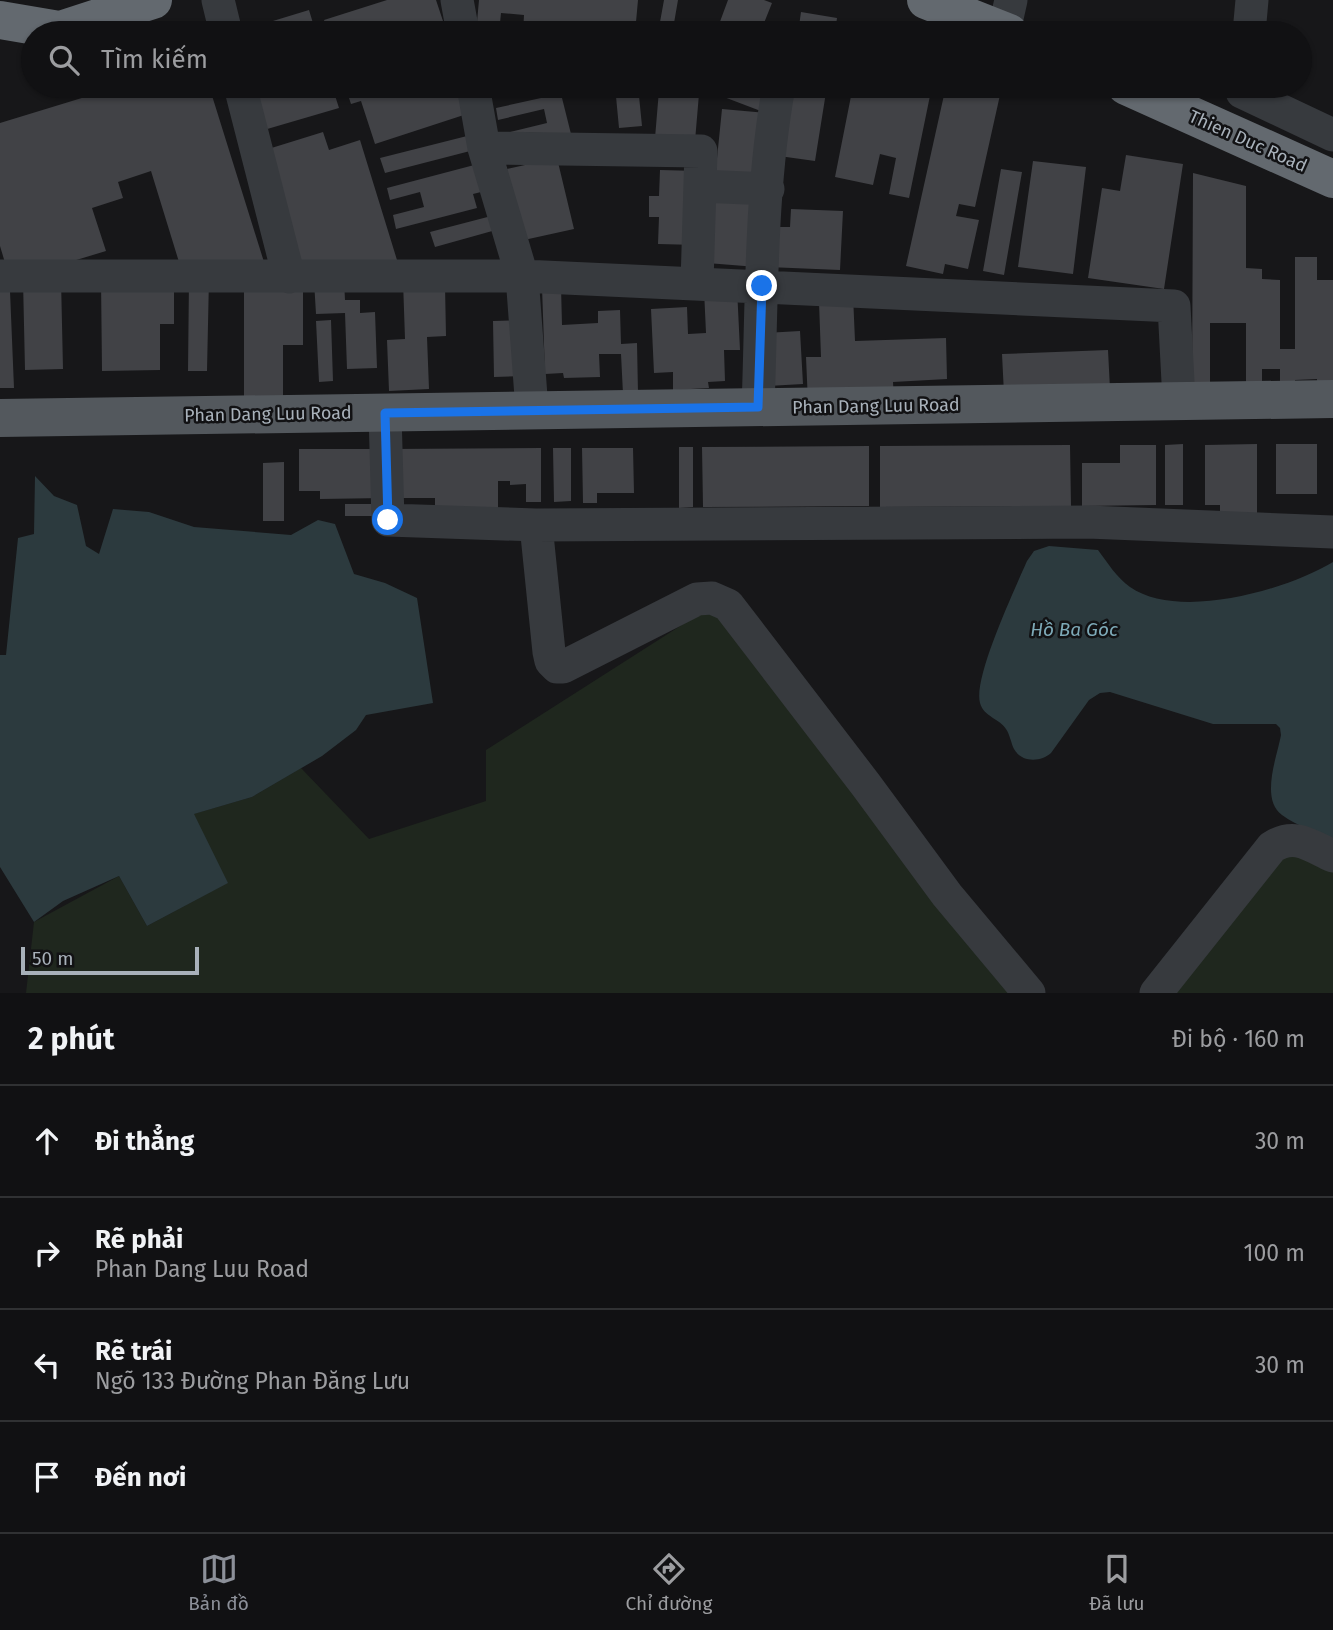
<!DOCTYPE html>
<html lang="vi">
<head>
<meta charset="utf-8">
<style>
	body { margin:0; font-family:"Fira Sans",sans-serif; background:#1e1f21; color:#f1f3f6 }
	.scale { position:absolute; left:21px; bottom:18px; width:178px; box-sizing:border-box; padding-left:7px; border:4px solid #a8b1ba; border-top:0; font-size:19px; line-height:24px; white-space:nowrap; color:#a8b1ba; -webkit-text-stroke:5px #121214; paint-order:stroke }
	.stop { position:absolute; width:21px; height:21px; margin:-16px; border:5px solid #1a73e8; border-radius:50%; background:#fff }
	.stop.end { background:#1a73e8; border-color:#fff; box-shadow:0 2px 7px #0008 }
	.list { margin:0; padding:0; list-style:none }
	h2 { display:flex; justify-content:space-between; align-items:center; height:91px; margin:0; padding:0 28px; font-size:30px }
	h2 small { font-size:23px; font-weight:400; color:#9c9da0 }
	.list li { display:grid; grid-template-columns:46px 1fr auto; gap:21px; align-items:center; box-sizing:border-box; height:112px; padding:0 28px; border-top:2px solid #303133 }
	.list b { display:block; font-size:26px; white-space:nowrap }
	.list p { margin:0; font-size:23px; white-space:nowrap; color:#9c9da0 }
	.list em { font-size:23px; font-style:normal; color:#9c9da0 }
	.icon { flex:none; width:38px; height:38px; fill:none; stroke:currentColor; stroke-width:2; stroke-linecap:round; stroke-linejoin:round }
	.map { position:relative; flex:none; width:1333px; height:993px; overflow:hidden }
	.search { position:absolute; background:#111113; box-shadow:0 2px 5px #0004; left:21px; right:21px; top:21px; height:77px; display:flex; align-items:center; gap:18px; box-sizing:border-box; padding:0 24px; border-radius:38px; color:#9c9da0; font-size:26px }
	.sheet { height:539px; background:#111113 }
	nav { display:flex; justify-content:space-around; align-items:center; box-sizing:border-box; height:98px; border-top:2px solid #303133; background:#111113; font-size:19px; color:#9c9da0 }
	nav a { display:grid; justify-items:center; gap:4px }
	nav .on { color:#8c9099 }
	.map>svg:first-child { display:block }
</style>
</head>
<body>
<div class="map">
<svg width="1333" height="993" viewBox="0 0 1333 993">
	<rect width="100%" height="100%" fill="#171719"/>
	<!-- green -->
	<path fill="#1f271e" d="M721 600 1038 993H26L34 922 119 876 147 926 227 883 193 814 252 797 301 768 369 839 486 801V750Z
		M1283 840 1333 863V993H1151Z"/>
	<!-- water -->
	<path fill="#2c3a3e" d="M35 476 54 496 77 505 86 546 99 554 113 509 149 512 194 527 291 535 318 520 335 524 354 574 385 583 417 598 433 703 366 715 356 730 322 756 252 797 194 814 228 883 147 926 119 876 63 901 34 922 0 867V655H6L18 538 34 534Z
		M1049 546 1098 550C1107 562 1117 578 1130 587 1179 621 1287 590 1333 562V840C1317 832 1297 826 1282 815 1260 799 1277 757 1281 735L1280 728 1276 724H1213L1110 692 1100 693 1089 700 1051 753C1041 762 1022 763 1014 749 1011 743 1010 735 1006 729 999 718 984 717 980 703 973 677 1015 589 1027 561L1034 551Z"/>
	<!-- building -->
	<path fill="#414246" d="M387 0H436L447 33H328L324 20Z
		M479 0H638L635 33 603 29V33H523L524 15 501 13 499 33H476Z
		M664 0H678L674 23 686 25 684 33H658Z
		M728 0H764L772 3 760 33H698L702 21 718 27Z
		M309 10 316 33H234Z
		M801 12 837 18 835 33H798Z
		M121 86H209L264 262H179L151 171 118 182 123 198 92 208 106 251 73 261 6 266 0 246V123Z
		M243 86H332L339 108 257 132Z
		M345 86H464L473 112 375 144 361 101 351 104Z
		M486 86H530V87L489 96Z
		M539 86H559L571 134 510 132 547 123 544 109 498 120 496 108 541 98Z
		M615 86H638L642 126 619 128Z
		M695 86H770L765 183 715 178 722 109 766 113Z
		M790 86H827L815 161 779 156Z
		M853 86H932L909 198 889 194 896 158 880 154 873 185 835 177Z
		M946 86H1002L975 207 959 204 956 216 979 220 968 269 945 264 943 274 906 266Z
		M659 90 699 94 695 141 655 138Z
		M323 132 329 150 360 140 397 260 300 261 265 150Z
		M471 135 474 150 385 173 380 158Z
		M1126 155 1183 164 1164 289 1088 278 1102 188 1120 191Z
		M557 158 574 229 524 240 507 169Z
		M1033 161 1086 167 1073 274 1018 267Z
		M478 164 485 191 473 194 477 208 396 229 393 215 424 207 420 192 390 200 387 188Z
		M1001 169 1022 172 1004 275 983 271Z
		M660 170 698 171 697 245 658 244 659 217H649V196H659Z
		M1193 173 1246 186V268L1262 269V279L1280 280V349H1295V257H1317V280H1333V393L1317 394V379L1295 380V385H1280V369H1262V386H1246V323H1210V396H1192Z
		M714 189 764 193 757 267 707 263Z
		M791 209 843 211 840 270 768 267 770 227H790Z
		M499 214 503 228 435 247 430 232Z
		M189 278H209L207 371H188Z
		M61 279 63 369 25 370 23 280Z
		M303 279V345H283V403H244V280Z
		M101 280H174V324H160V370L102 371Z
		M344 280 345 300H360V313L375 312 377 368 347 369 345 313 316 314 314 281Z
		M403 281 445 285 446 336 427 337 429 389 389 391 387 340 405 339Z
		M561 286 562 325 598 323V311L620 310 621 344 637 343 638 393 623 394 621 354H599L600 377 564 378 563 373 545 374 542 287Z
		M737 288 740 350H724L725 381 708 382 709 388 673 390V372L654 373 651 309 687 307 688 334 706 333 704 290Z
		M0 291H10L14 388H0Z
		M853 295 855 341 946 338 947 379 893 382 894 399 808 403 806 357H821L819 302Z
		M331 320 333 381 319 382 316 321Z
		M522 320 523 376 494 377 493 321Z
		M800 331 803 384 768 386 765 333Z
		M1108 350 1110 389 1004 394 1002 354Z
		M1183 444V505H1165V445Z
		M1257 444V519H1220V505H1205V445Z
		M1276 444H1317V494H1276Z
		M1070 445 1071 506 880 507V446Z
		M1120 445H1156V505L1082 506V463H1120Z
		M869 446V506L703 507 702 447Z
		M679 447H693V507L679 508Z
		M541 448V502H526V484L510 485V481H498V509H435V498H390L389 449Z
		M553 448H571V501L554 502Z
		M582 448H633L634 493H597V503H583Z
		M299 449H384L385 498 320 499V491H299Z
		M284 462V521H263V463Z
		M345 504H381V516H345Z"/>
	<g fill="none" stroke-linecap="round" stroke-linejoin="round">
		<!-- minor -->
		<path stroke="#373a3e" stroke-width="33" d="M218 0 226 33
			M457 0 463 33
			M1004 31 1011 0
			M1249 33 1252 0
			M240 86 289 277
			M473 86 484 148 522 276 532 410
			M1243 86 1242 92 1333 135
			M484 148 701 151 697 283
			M700 186 768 189
			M0 276H522L1174 306 1179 401
			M758 407C762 302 760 190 779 86
			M385 413 388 520 536 525 1088 522 1333 532
			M536 525 549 652 551 661 557 667H563L697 599 712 598 728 605 866 785 947 895 1029 993
			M1156 993 1272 847C1295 832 1311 846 1333 856"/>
		<!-- major -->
		<path stroke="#53585d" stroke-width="38" d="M0 418 1333 399"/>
		<!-- highway -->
		<path stroke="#63696f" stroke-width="38" d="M926 0 1009 33
			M0 20 59 30
			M51 33 153 0
			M1126 86 1333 179"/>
	</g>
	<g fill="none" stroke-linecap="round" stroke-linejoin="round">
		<!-- route -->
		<path stroke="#1a73e8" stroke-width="9" d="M388 520 385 413 758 407 762 286"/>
	</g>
	<g text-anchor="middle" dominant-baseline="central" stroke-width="5" stroke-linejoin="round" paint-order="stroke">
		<!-- street labels -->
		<g font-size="18" fill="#a8b1ba" stroke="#121214">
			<text transform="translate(1248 141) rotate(24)">Thien Duc Road</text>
			<text transform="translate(876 406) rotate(-1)">Phan Dang Luu Road</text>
			<text transform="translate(268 414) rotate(-1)">Phan Dang Luu Road</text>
		</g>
		<!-- water labels -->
		<g font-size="19" font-style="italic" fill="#7da9b7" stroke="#121214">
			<text x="1074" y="629">Hồ Ba Góc</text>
		</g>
	</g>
</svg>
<div class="scale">50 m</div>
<div class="stop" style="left:388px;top:520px"></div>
<div class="stop end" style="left:762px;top:286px"></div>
<div class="search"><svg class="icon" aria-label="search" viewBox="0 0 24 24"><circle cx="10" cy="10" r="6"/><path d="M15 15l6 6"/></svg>Tìm kiếm</div>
</div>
<section class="sheet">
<h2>2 phút<small>Đi bộ · 160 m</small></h2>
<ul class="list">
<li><svg class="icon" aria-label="ahead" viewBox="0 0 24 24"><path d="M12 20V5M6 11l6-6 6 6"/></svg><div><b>Đi thẳng</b></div><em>30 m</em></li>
<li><svg class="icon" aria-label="right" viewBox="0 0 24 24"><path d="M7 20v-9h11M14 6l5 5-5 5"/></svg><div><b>Rẽ phải</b><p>Phan Dang Luu Road</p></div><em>100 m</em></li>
<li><svg class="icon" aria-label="left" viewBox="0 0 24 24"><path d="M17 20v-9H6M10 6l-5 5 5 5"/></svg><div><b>Rẽ trái</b><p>Ngõ 133 Đường Phan Đăng Lưu</p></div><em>30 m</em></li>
<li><svg class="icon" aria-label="arrive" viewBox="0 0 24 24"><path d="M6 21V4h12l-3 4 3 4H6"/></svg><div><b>Đến nơi</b></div></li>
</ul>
</section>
<nav>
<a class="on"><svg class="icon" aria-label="map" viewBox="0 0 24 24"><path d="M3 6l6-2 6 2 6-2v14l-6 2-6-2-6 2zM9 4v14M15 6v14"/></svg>Bản đồ</a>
<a><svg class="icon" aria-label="directions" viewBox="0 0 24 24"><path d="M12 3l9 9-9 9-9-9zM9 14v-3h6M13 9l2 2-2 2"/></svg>Chỉ đường</a>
<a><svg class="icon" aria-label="saved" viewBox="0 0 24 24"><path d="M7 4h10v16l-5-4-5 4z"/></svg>Đã lưu</a>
</nav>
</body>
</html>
